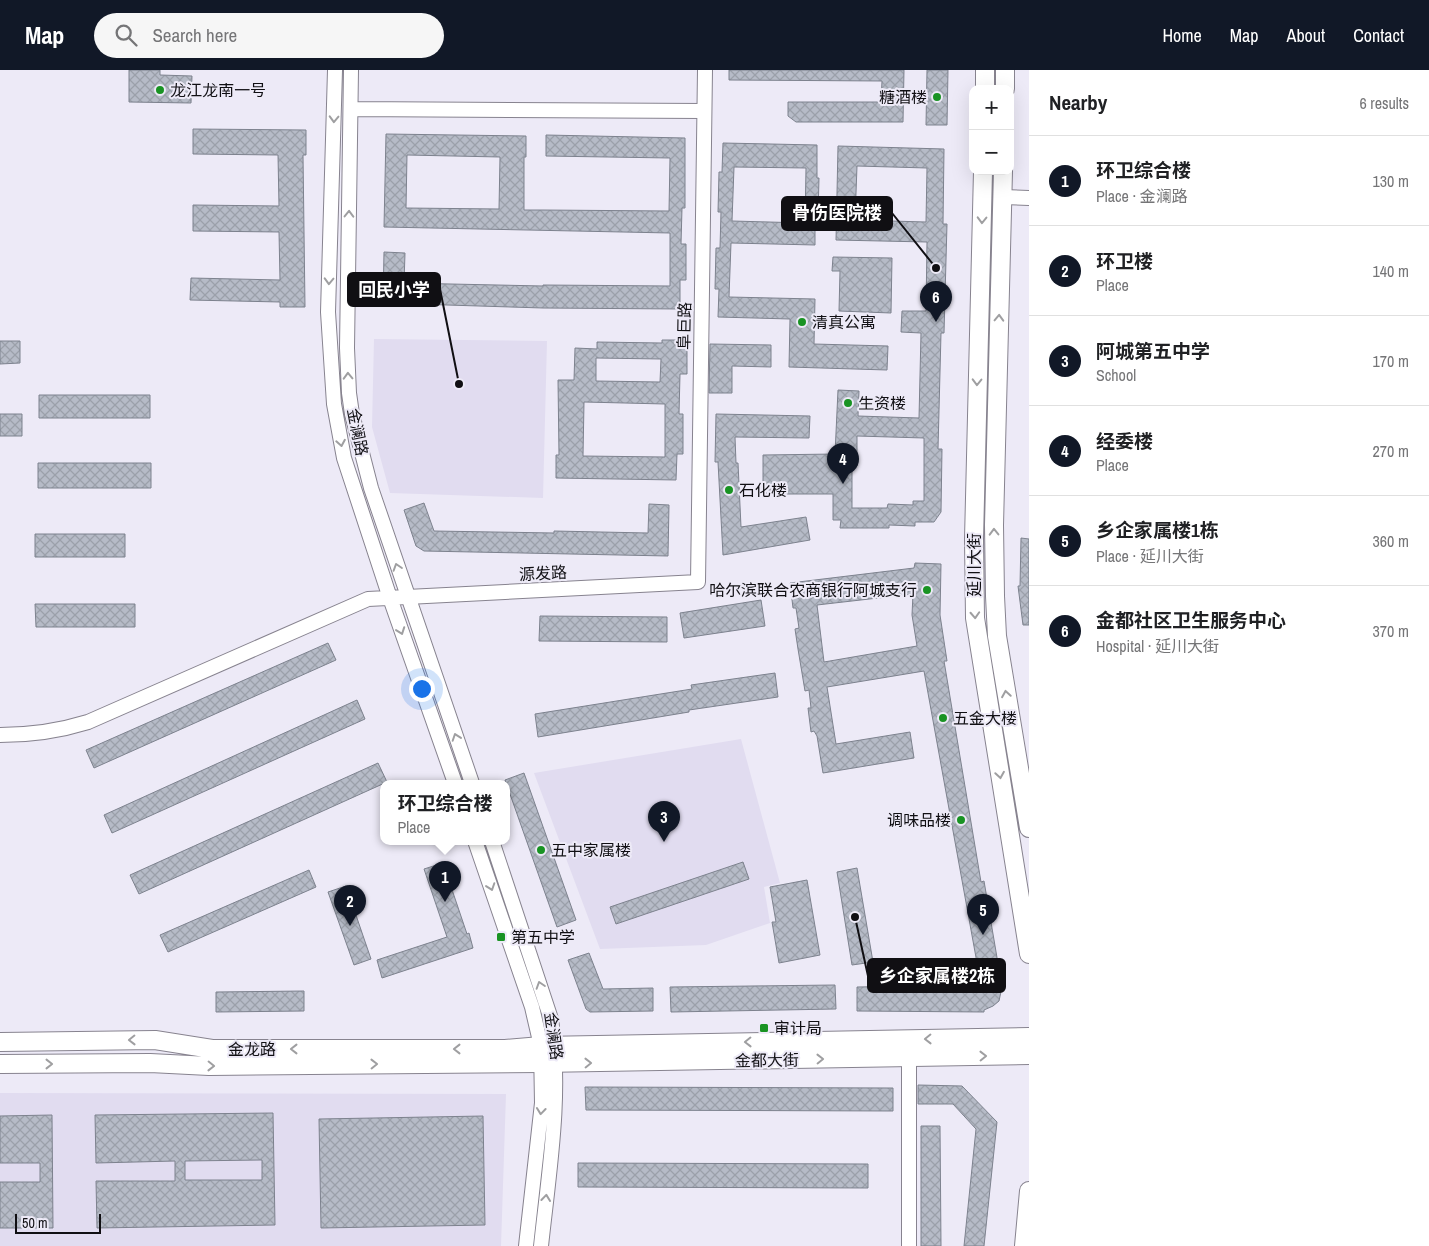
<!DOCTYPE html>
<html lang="en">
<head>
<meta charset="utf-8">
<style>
	body { margin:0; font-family:"Archivo Narrow","Noto Sans SC",sans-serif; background:#f6f6f6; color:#202124 }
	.controls { position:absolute; right:15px; top:15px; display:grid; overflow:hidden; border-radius:10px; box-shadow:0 5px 20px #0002 }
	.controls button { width:45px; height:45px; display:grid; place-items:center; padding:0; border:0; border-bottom:1px solid #e0e0e0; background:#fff; color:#202124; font:25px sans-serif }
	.scale { position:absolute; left:15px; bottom:12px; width:86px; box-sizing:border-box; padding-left:5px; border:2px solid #100f13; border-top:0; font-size:14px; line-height:18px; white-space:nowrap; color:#100f13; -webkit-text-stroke:4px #edeaf7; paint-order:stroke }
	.you { position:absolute; left:421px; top:618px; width:18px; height:18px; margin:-12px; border:4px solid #fff; border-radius:50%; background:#1a73e8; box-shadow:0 0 0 8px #1a73e833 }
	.badge { display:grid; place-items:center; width:32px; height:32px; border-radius:50%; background:#111827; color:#fff; font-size:16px; font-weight:700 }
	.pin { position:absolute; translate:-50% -41px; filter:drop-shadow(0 1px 2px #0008) }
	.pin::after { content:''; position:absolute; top:26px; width:18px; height:15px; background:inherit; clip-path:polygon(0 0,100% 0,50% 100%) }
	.popup { position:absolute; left:380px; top:710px; width:130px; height:65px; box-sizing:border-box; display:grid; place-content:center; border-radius:10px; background:#fff; filter:drop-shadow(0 1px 4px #0005); font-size:16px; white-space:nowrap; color:#757577 }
	.popup b { font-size:19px; color:#202124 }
	.popup::after { content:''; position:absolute; left:50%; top:100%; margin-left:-10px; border:10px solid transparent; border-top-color:#fff }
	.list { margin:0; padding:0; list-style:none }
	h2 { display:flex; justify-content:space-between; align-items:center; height:65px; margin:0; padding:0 20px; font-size:21px }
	h2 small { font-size:16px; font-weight:400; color:#757577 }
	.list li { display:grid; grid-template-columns:32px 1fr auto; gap:15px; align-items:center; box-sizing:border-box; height:90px; padding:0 20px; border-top:1px solid #e0e0e0 }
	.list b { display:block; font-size:19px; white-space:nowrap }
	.list p { margin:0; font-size:16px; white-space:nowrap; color:#757577 }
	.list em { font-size:16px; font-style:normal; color:#757577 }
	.icon { flex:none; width:28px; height:28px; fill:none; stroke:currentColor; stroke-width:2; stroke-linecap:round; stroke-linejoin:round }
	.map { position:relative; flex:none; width:1029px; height:1176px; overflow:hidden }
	header { display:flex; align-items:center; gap:30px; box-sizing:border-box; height:70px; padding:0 25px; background:#111827; color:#fff }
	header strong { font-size:24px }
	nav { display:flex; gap:28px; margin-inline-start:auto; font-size:18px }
	.search { width:350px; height:45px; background:#f6f6f6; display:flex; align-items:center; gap:12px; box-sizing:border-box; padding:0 18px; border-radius:28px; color:#757577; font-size:19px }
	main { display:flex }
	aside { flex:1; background:#fff }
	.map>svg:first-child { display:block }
</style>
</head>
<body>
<header>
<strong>Map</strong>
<div class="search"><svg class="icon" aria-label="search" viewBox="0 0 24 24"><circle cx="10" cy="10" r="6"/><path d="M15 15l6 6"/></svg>Search here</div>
<nav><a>Home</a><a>Map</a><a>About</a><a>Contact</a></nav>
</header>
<main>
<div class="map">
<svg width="1029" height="1176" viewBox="0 0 1029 1176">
	<defs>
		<pattern id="building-cross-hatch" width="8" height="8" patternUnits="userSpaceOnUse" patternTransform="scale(1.25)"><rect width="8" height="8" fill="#b6bbc7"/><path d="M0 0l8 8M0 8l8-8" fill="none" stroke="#9ba0aa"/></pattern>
	</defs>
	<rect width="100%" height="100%" fill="#edeaf7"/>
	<!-- built -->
	<path fill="#e1dcf0" d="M374 269 547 271 543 428 390 423 372 357Z
		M741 669 780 813 764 817 770 853 706 875 600 879 534 703Z
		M0 1023 506 1024 501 1176H0Z"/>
	<!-- building -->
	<path fill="url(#building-cross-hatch)" stroke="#7d828e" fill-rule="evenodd" d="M129 0H160V5L192 6 191 33 129 32Z
		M729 0H904L903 52H796L788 46V32H881L882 11 729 10Z
		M927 0H948L947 55H926Z
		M193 59 306 60V85H303L305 237H280V232L190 230 191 208 280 210 279 162 193 161V135L279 136 278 85 193 84Z
		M386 64 526 66V87H524V140H543L669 141 670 88 546 86V65L685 68V138H682L681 174H686V210H680V239L543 238 383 233 384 182 405 183 404 213 543 216V215L670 216V163L384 157ZM407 85 500 87 499 139 406 138Z
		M723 73 817 75V108H819L818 145H815V175L731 173 729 227 815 229 814 274 888 276 887 300 789 297 790 249 718 247 719 219H715L716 178H720L721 142H718L719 102H722ZM734 97 806 98 805 153 732 151Z
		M838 76 944 79 943 154H947L944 263H941L938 379H942L941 442 934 452H915V456L889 455V458H840L841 450H833V424H763V385L835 384 838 320 859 321 858 346 919 348 921 263 901 262 902 241H926L927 172 836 170ZM857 96 927 98 926 152 855 150ZM857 366 924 368V431H913V435L888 434 887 438H852V396H857Z
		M833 187 892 188 891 243 839 241 840 201H832Z
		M662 270H687V304H680L679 344H683V384H677L676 410 556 408V385H559L558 310H574L575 278 597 279V272L662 273ZM596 288 661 289 660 312 596 311ZM584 332 665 334V387L583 386Z
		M0 271H20V293L0 294Z
		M710 274 771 275V297L732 296V323H709Z
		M39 325H150V348H39Z
		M0 344H22V366H0Z
		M716 344 810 346 809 368 735 367 736 393H738L741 457 806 447 810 470 723 485 718 392H715Z
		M38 393H151V418H38Z
		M424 433 434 461 554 463V461L648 463 649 434 669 435 668 486 424 481 416 476 404 440Z
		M35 464H125V487H35Z
		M1021 468 1029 469V555H1023L1018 516H1020Z
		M915 493 941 494 940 545 947 591H944L981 812 984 811 1002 917 999 931 993 936 984 940V942L857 941V917L981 915 924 601 827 617 836 674 910 662 914 688 823 703 817 666 814 661 811 662 808 638H811L809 620 805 621 798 579 795 559 799 558 796 538H793L790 513 914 498ZM913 524 912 545 917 576 824 592 817 535Z
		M761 530 765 556 684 568 680 543Z
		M35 534H135V557H36Z
		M540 546 667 547V572L539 571Z
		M328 573 336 590 94 698 86 680Z
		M775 603 778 627 689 640V642L538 667 535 644 692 619 691 615Z
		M357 630 365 649 112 763 104 745Z
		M378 693 387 712 139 824 130 805Z
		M524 703 576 850 557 857 505 710Z
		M743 792 749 809 616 854 610 837Z
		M443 793 467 864 469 863 473 878 382 908 377 890 447 867 424 799Z
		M857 798 873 892 852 895 837 802Z
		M309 800 316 817 168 882 160 865Z
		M807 810 820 885 779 893 772 852H776L770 817Z
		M346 816 371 889 354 895 328 822Z
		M589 883 603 919 653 918V941L590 942 586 939 568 890Z
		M835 915 836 939 671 942 670 917Z
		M304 921V941L216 942V922Z
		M918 1015 962 1016 997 1052 984 1176H964L976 1059 953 1034H918Z
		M585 1017 893 1018V1041L586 1040Z
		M273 1043 275 1155 97 1158 96 1111H175V1091L96 1093 95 1045ZM262 1090V1110H185V1091Z
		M52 1045 53 1158H0V1112H40V1093H0V1046Z
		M483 1046 485 1155 321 1158 319 1049Z
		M921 1056H940L941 1176H921Z
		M578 1093 868 1094V1118L578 1117Z"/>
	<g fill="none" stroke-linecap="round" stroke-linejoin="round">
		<defs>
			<path id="minor" d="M335 0 328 242 334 334 344 388 390 528 455 713
				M351 0 347 278 349 323 352 344 371 418 472 713
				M351 39 704 41
				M1002 127 1029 128
				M0 665C30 665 59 661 88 652L368 529 698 512 705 0
				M475 771 532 937 541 976 542 1033 526 1176
				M492 771 551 949C562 1025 549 1101 541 1176
				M909 1176V987"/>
			<path id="major" d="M985 19V0
				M1005 19V0
				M983 101 974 469 975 548 1029 884
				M1003 101 994 455 995 526 997 566 1029 758
				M0 972 155 970 212 979H505L541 976 1029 967
				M0 994 150 993 209 996 541 993 1029 985
				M1024 1176 1029 1121"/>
		</defs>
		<!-- minor casing -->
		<use href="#minor" stroke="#87838f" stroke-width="16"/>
		<!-- major casing -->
		<use href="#major" stroke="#87838f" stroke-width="20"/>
		<!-- minor -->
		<use href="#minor" stroke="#fff" stroke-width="14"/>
		<!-- major -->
		<use href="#major" stroke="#fff" stroke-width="18"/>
	</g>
	<!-- one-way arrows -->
	<defs><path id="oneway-chevron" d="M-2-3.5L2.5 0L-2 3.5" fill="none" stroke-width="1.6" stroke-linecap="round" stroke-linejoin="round" transform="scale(1.25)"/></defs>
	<g stroke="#9f9fa1">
		<use href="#oneway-chevron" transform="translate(334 49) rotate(92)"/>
		<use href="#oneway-chevron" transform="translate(349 144) rotate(-89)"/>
		<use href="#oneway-chevron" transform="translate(982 150) rotate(91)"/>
		<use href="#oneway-chevron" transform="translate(329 211) rotate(92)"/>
		<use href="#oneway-chevron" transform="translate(999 248) rotate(-88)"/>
		<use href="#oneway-chevron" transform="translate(348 306) rotate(-92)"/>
		<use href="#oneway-chevron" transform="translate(977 312) rotate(91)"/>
		<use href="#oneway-chevron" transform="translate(341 373) rotate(80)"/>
		<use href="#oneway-chevron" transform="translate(994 462) rotate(-91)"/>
		<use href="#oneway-chevron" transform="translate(397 497) rotate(-108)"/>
		<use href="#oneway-chevron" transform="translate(975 545) rotate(87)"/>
		<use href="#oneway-chevron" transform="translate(401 561) rotate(70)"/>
		<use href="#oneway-chevron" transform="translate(1006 624) rotate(-99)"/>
		<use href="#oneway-chevron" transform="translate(456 667) rotate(-109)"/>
		<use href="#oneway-chevron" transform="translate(1000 705) rotate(81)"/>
		<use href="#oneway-chevron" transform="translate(491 817) rotate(71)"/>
		<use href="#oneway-chevron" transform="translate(540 915) rotate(-108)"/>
		<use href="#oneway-chevron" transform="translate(928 969) rotate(179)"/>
		<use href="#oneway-chevron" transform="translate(132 970) rotate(179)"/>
		<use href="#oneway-chevron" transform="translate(748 972) rotate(179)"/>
		<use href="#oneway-chevron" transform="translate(294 979) rotate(180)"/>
		<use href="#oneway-chevron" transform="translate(457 979) rotate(180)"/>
		<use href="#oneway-chevron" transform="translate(983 986) rotate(-1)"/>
		<use href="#oneway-chevron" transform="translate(820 989) rotate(-1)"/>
		<use href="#oneway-chevron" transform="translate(588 993) rotate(-1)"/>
		<use href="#oneway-chevron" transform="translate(49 994)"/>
		<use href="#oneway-chevron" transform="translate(374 994) rotate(-1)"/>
		<use href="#oneway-chevron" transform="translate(211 996) rotate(1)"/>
		<use href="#oneway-chevron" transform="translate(541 1041) rotate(96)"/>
		<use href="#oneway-chevron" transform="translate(546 1128) rotate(-84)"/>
	</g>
	<!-- markers -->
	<g fill="#199323" stroke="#edeaf7" stroke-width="2">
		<circle cx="160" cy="20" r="5"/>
		<circle cx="937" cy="27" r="5"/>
		<circle cx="802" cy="252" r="5"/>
		<circle cx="848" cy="333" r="5"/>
		<circle cx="729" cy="420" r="5"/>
		<circle cx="927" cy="520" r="5"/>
		<circle cx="943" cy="648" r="5"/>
		<circle cx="961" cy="750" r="5"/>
		<circle cx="541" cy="780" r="5"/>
		<rect x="496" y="862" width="10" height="10" rx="2.5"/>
		<rect x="759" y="953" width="10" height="10" rx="2.5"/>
	</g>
	<g text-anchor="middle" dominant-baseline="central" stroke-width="4" stroke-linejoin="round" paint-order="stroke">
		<!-- poi labels -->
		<g font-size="16" fill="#100f13" stroke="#edeaf7" text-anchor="start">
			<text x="170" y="20">龙江龙南一号</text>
			<text x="927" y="27" text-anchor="end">糖酒楼</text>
			<text x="812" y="252">清真公寓</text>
			<text x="858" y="333">生资楼</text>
			<text x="739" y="420">石化楼</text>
			<text x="917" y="520" text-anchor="end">哈尔滨联合农商银行阿城支行</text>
			<text x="953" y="648">五金大楼</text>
			<text x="951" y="750" text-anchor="end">调味品楼</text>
			<text x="551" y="780">五中家属楼</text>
			<text x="511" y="867">第五中学</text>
			<text x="774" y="958">审计局</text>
		</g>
		<!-- street labels -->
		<g font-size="16" fill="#100f13" stroke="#edeaf7">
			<text transform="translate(684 256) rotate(-89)">阜巨路</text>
			<text transform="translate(358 362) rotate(79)">金澜路</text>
			<text transform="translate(974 495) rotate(-90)">延川大街</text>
			<text transform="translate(543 503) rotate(-3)">源发路</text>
			<text transform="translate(554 966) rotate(82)">金澜路</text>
			<text x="252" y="979">金龙路</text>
			<text transform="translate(767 990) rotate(-1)">金都大街</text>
		</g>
	</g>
	<!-- callouts -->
	<path fill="none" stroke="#100f13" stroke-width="2" d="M936 198L892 143M459 314L440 219M855 847L868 906"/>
	<g fill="#100f13" stroke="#edeaf7" stroke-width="2">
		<circle cx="936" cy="198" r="5"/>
		<circle cx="459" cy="314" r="5"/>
		<circle cx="855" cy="847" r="5"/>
	</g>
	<g fill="#100f13" stroke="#100f13" stroke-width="2">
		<rect x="782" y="127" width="110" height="33" rx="5"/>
		<rect x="348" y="203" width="92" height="33" rx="5"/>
		<rect x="868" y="889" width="137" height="33" rx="5"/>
	</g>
	<g font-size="18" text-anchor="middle" font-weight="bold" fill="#fff">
		<text x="837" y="149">骨伤医院楼</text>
		<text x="394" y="226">回民小学</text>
		<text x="937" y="912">乡企家属楼2栋</text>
	</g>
</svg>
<div class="controls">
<button>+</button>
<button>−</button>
</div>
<div class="scale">50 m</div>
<div class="you"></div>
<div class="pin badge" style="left:445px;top:832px">1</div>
<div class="popup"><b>环卫综合楼</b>Place</div>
<div class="pin badge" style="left:350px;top:856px">2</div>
<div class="pin badge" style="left:664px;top:772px">3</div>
<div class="pin badge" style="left:843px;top:414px">4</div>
<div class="pin badge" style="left:983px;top:865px">5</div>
<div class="pin badge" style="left:936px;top:252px">6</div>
</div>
<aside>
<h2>Nearby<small>6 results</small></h2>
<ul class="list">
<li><span class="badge">1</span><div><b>环卫综合楼</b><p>Place · 金澜路</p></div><em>130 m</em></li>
<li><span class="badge">2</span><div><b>环卫楼</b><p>Place</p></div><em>140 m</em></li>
<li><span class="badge">3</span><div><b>阿城第五中学</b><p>School</p></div><em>170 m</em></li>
<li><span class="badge">4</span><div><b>经委楼</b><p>Place</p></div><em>270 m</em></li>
<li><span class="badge">5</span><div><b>乡企家属楼1栋</b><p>Place · 延川大街</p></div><em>360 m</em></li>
<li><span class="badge">6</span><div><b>金都社区卫生服务中心</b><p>Hospital · 延川大街</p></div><em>370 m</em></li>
</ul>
</aside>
</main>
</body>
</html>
